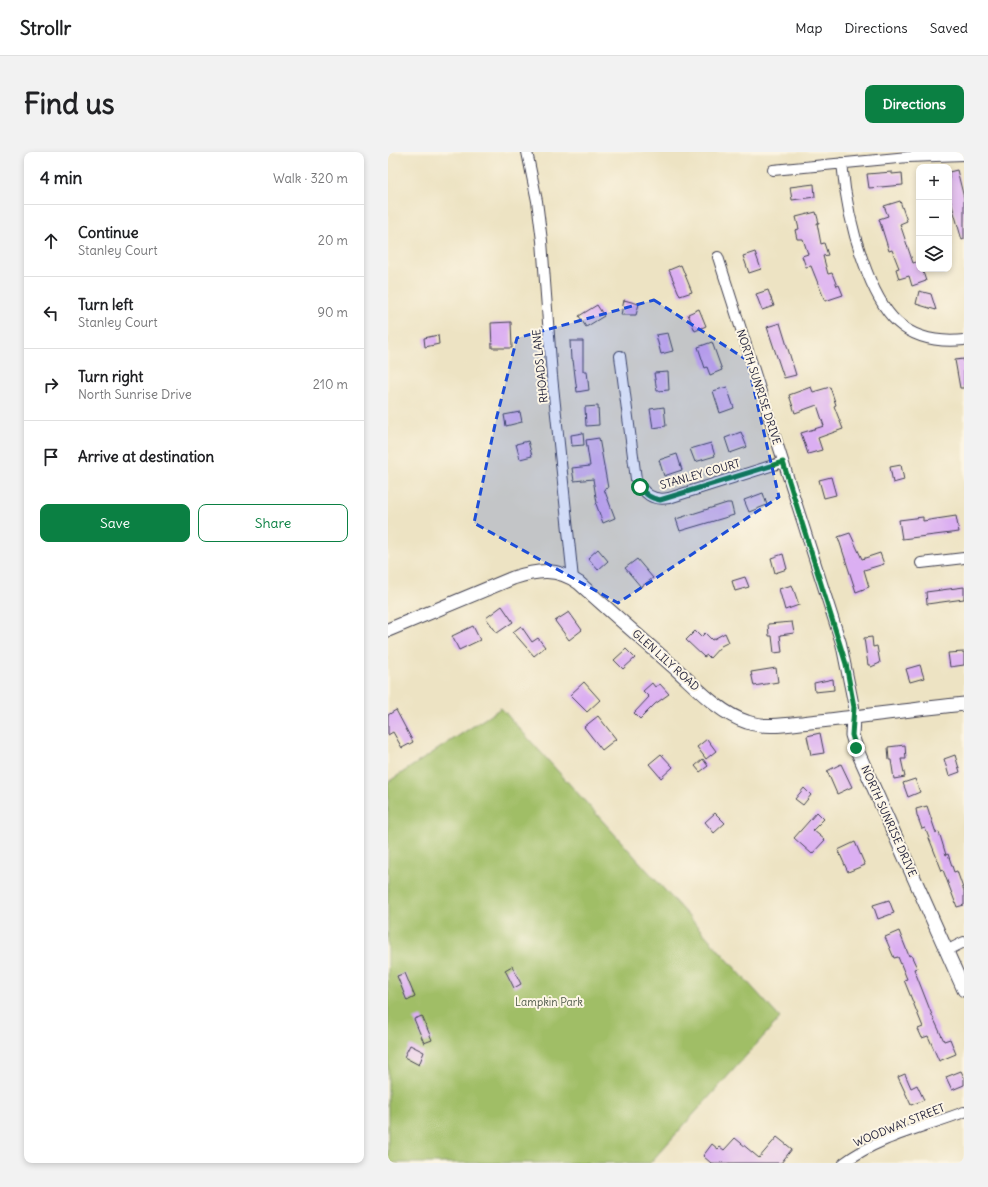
<!DOCTYPE html>
<html lang="en">
<head>
<meta charset="utf-8">
<style>
	body { margin:0; font-family:Delius,sans-serif; background:#f2f2f2; color:#202124 }
	.controls { position:absolute; right:12px; top:12px; display:grid; overflow:hidden; border-radius:8px; box-shadow:0 2px 6px #0003 }
	.controls button { width:36px; height:36px; display:grid; place-items:center; padding:0; border:0; border-bottom:1px solid #e0e0e0; background:#fff; color:#202124; font:20px sans-serif }
	.stop { position:absolute; width:12px; height:12px; margin:-9px; border:3px solid #0b8043; border-radius:50%; background:#fff }
	.stop.end { background:#0b8043; border-color:#fff; box-shadow:0 1px 4px #0008 }
	.list { margin:0; padding:0; list-style:none }
	h2 { display:flex; justify-content:space-between; align-items:center; height:52px; margin:0; padding:0 16px; font-size:17px }
	h2 small { font-size:13px; font-weight:400; color:#757577 }
	.list li { display:grid; grid-template-columns:26px 1fr auto; gap:12px; align-items:center; box-sizing:border-box; height:72px; padding:0 16px; border-top:1px solid #e0e0e0 }
	.list b { display:block; font-size:15px; white-space:nowrap }
	.list p { margin:0; font-size:13px; white-space:nowrap; color:#757577 }
	.list em { font-size:13px; font-style:normal; color:#757577 }
	.actions { display:flex; gap:8px; padding:12px 16px }
	.actions a { flex:1; padding:9px 0; border:1px solid #0b8043; border-radius:8px; text-align:center; font-size:14px; color:#0b8043 }
	.actions .main { background:#0b8043; color:#fff }
	.icon { flex:none; width:22px; height:22px; fill:none; stroke:currentColor; stroke-width:2; stroke-linecap:round; stroke-linejoin:round }
	.map { position:relative; flex:none; width:576px; height:1011px; overflow:hidden; border-radius:8px }
	header { display:flex; align-items:center; gap:24px; box-sizing:border-box; height:56px; padding:0 20px; background:#fff; border-bottom:1px solid #e0e0e0 }
	header strong { font-size:19px }
	nav { display:flex; gap:22px; margin-inline-start:auto; font-size:14px }
	.intro { display:flex; align-items:center; justify-content:space-between; box-sizing:border-box; height:96px; padding:0 24px }
	h1 { margin:0; font-size:28px }
	.button { padding:10px 18px; border-radius:8px; background:#0b8043; color:#fff; font-size:14px; font-weight:700 }
	main { display:flex; gap:24px; padding:0 24px }
	aside { flex:1; background:#fff; border-radius:8px; box-shadow:0 2px 6px #0003 }
	.map>svg:first-child { display:block }
</style>
</head>
<body>
<header>
<strong>Strollr</strong>
<nav><a>Map</a><a>Directions</a><a>Saved</a></nav>
</header>
<div class="intro"><h1>Find us</h1><a class="button">Directions</a></div>
<main>
<aside>
<h2>4 min<small>Walk · 320 m</small></h2>
<ul class="list">
<li><svg class="icon" aria-label="ahead" viewBox="0 0 24 24"><path d="M12 20V5M6 11l6-6 6 6"/></svg><div><b>Continue</b><p>Stanley Court</p></div><em>20 m</em></li>
<li><svg class="icon" aria-label="left" viewBox="0 0 24 24"><path d="M17 20v-9H6M10 6l-5 5 5 5"/></svg><div><b>Turn left</b><p>Stanley Court</p></div><em>90 m</em></li>
<li><svg class="icon" aria-label="right" viewBox="0 0 24 24"><path d="M7 20v-9h11M14 6l5 5-5 5"/></svg><div><b>Turn right</b><p>North Sunrise Drive</p></div><em>210 m</em></li>
<li><svg class="icon" aria-label="arrive" viewBox="0 0 24 24"><path d="M6 21V4h12l-3 4 3 4H6"/></svg><div><b>Arrive at destination</b></div></li>
</ul>
<div class="actions"><a class="main">Save</a><a>Share</a></div>
</aside>
<div class="map">
<svg width="576" height="1011" viewBox="0 0 576 1011">
	<rect width="100%" height="100%" fill="#fcf5e5"/>
	<filter id="ink" filterUnits="userSpaceOnUse"><feTurbulence type="fractalNoise" baseFrequency=".025" numOctaves="2"/><feDisplacementMap in="SourceGraphic" scale="8" xChannelSelector="R" yChannelSelector="G"/><feConvolveMatrix kernelMatrix="1 2 1 2 8 2 1 2 1" color-interpolation-filters="sRGB"/></filter>
	<filter id="wash" filterUnits="userSpaceOnUse"><feTurbulence type="fractalNoise" baseFrequency=".012" numOctaves="4" result="noise"/><feDisplacementMap in="SourceGraphic" scale="16" xChannelSelector="R" yChannelSelector="G"/><feGaussianBlur stdDeviation="0.9" result="paint"/><feColorMatrix in="noise" values="0 0 0 0 0 0 0 0 0 0 0 0 0 0 0 0 0 1.4 0 .05"/><feComposite in="paint" operator="in"/></filter>
	<g filter="url(#wash)">
		<rect width="100%" height="100%" fill="#ede3c3"/>
		<!-- green -->
		<path fill="#a0be66" stroke="#617050" d="M113 556 392 866 262 1011H0V630Z"/>
		<g id="blocks">
			<!-- building -->
			<path fill="#dbaff2" d="M569 18 576 46V87L574 88 561 43V20Z
				M504 20V22L514 21 515 33 481 36 479 22Z
				M426 32 427 45 404 48 402 35Z
				M512 49 519 69 512 72 525 111 531 109V117H534L538 129 524 134 521 124 511 127 508 117 511 116 504 98 501 99 491 67 500 64 496 54Z
				M428 60 431 71H429L433 92 436 91 440 103 435 104 440 122 444 121 449 134 451 133 455 143 437 149 423 114 418 115 414 104 420 102 415 87H409L407 78 411 77 408 65Z
				M367 100 373 117 361 121 355 104Z
				M293 113 304 140 292 144 281 118Z
				M380 138 386 154 374 158 368 142Z
				M531 139 543 142 548 158 528 152Z
				M236 148 251 152 248 163H233Z
				M209 153 216 164 198 175 191 164Z
				M311 157 318 174 307 179 300 162Z
				M123 170 124 196H104L103 171Z
				M392 171 408 223 396 226 379 175Z
				M280 181 285 199 273 202 268 183Z
				M50 183 51 192 37 195 36 186Z
				M182 189H195V219H199L201 238 189 240 185 208H183Z
				M324 190 334 218 322 223 319 215 317 216 310 195Z
				M576 207V236H572L567 208Z
				M280 220 281 238 269 239 266 221Z
				M339 235 346 256 332 261 325 239Z
				M423 235 425 240 442 235 448 253 446 254 455 277 430 286 434 298 420 302 413 281 436 274 429 253 407 261 401 243Z
				M210 254 211 273 198 274 197 255Z
				M276 255 278 274 265 276 262 257Z
				M132 260 134 270 118 274 116 263Z
				M353 280 359 295 342 301 337 286Z
				M195 281 196 293 184 294 183 283Z
				M211 286 220 336 216 337 227 366 215 371 208 352 209 351 205 327 186 329 184 316 202 314 198 288Z
				M140 289 144 304 132 307 128 292Z
				M323 291 327 304 307 310 302 297Z
				M289 302 294 318 276 324 271 308Z
				M513 313 516 328 505 331 502 315Z
				M443 325 448 343 436 346 431 328Z
				M375 341 379 353 361 360 356 348Z
				M339 351H343L346 363 292 379 288 367Z
				M568 364 571 380 514 387 511 368 535 365V369Z
				M462 381 474 407 492 401 496 412 476 418 481 435 468 440 450 385Z
				M210 397 220 409 210 418 200 406Z
				M395 402 399 417 387 421 383 406Z
				M249 407 265 426 253 435 237 416Z
				M357 425 361 435 347 439 344 429Z
				M404 433 411 453 397 458 391 437Z
				M576 435V447L539 452 538 440Z
				M114 454 125 470 109 481 98 466Z
				M181 460 194 478 181 488 167 469Z
				M404 470 406 481 392 483 394 500 386 501 384 484H381L380 472Z
				M85 474 92 488 71 498 64 484Z
				M133 474 144 490 150 486 157 495 146 504 125 480Z
				M307 479 313 485 317 481 324 488 337 481 341 490 333 494 322 506 319 503 316 505 298 488Z
				M484 485 485 495 489 494 492 511 483 515 482 513H480L476 486Z
				M238 497 247 506 235 517 226 508Z
				M576 500V513L562 515 560 501Z
				M532 513 536 526 522 530 518 517Z
				M388 516 390 530 366 534 363 520Z
				M445 527 446 538 427 540 426 531Z
				M196 530 212 548 199 560 182 543Z
				M264 531 267 535 272 532 281 542 267 552 252 567 246 561 261 545 255 539Z
				M8 558 25 590 14 596 5 580 0 583V563Z
				M210 564 228 587 214 598 196 575Z
				M432 581 436 601 423 603 419 584Z
				M319 587 328 599 318 607 309 595Z
				M517 593 518 607H513L517 625 506 627 503 608H501L500 595Z
				M273 602 285 615 273 626 261 612Z
				M567 603 572 620 561 624 556 607Z
				M315 607 320 614 312 620 307 614Z
				M453 612 464 635 449 642 439 619Z
				M527 627 532 640 520 645 515 631Z
				M416 636 423 643 415 653 407 647Z
				M539 654 548 681 551 680 558 703 560 702 566 720 569 719 576 739V753L569 755 555 718 554 719 537 676 534 677 529 663 528 657Z
				M429 660 436 667 425 678 437 688 424 702 406 686Z
				M327 661 337 671 326 681 317 670Z
				M467 690 477 713 460 720 450 698Z
				M501 748 506 761 490 767 485 753Z
				M511 779 521 804 523 803 529 816 526 817 544 863 556 889 562 887 568 902 551 909 540 884 534 886 530 877 535 875 516 828 519 827 510 805 506 806 497 785Z
				M124 814 133 832 126 836 117 818Z
				M17 821 27 845 19 849 9 824Z
				M34 864 44 888 36 891 26 867Z
				M22 893 36 900 31 913 16 905Z
				M573 919 576 925V933L564 938 558 925Z
				M517 922 523 936 529 933 536 948 523 953 510 925Z
				M389 985 404 997 393 1011H323L315 1004 324 992 330 997 332 995 336 998 347 986 371 1006Z"/>
		</g>
	</g>
	<g filter="url(#ink)">
		<use href="#blocks" fill-opacity="0" stroke="#403f4f" stroke-width="1"/>
		<g fill="none" stroke-linecap="round" stroke-linejoin="round">
			<defs>
				<path id="minor" d="M139 0 149 49 154 89 164 224 185 427
					M454 11C457 45 463 76 475 109 493 161 515 194 576 188
					M385 18 520 5 576 3
					M330 105 453 491 466 555 465 566
					M232 204 248 327C256 342 264 349 281 346L395 310
					M533 411 576 406
					M558 799 576 790
					M456 1011C490 985 537 975 576 960"/>
				<path id="tertiary" d="M0 478 125 426C149 418 169 415 191 431 223 460 255 488 287 516 308 535 331 561 359 570 379 577 402 572 422 570 474 565 525 557 576 552
					M465 566 464 583 468 596 576 838"/>
			</defs>
			<!-- minor casing -->
			<use href="#minor" stroke="#403f4f" stroke-width="12"/>
			<!-- tertiary casing -->
			<use href="#tertiary" stroke="#403f4f" stroke-width="15"/>
			<!-- minor -->
			<use href="#minor" stroke="#fff" stroke-width="10"/>
			<!-- tertiary -->
			<use href="#tertiary" stroke="#fff" stroke-width="13"/>
		</g>
	</g>
	<g fill="none" stroke-linecap="round" stroke-linejoin="round" filter="url(#ink)">
		<!-- route -->
		<path stroke="#0b8043" stroke-width="5" d="M252 335C258 343 262 346 272 348L395 310 458 512 466 555 464 583 468 596"/>
	</g>
	<!-- marked area -->
	<path fill="#1d4ed8" fill-opacity="0.2" stroke="#1d4ed8" stroke-width="3" stroke-dasharray="8 5" stroke-linejoin="round" d="M266 148 359 208 391 345 230 451 86 371 108 268 129 186Z"/>
	<g text-anchor="middle" dominant-baseline="central" stroke-width="4" stroke-linejoin="round" paint-order="stroke">
		<!-- street labels -->
		<g font-size="11" fill="#22223b" stroke="#fcf5e5">
			<text transform="translate(152 214) rotate(-96)">RHOADS LANE</text>
			<text transform="translate(371 235) rotate(72)">NORTH SUNRISE DRIVE</text>
			<text transform="translate(312 322) rotate(-16)">STANLEY COURT</text>
			<text transform="translate(278 508) rotate(42)">GLEN LILY ROAD</text>
			<text transform="translate(501 669) rotate(66)">NORTH SUNRISE DRIVE</text>
			<text transform="translate(511 973) rotate(-22)">WOODWAY STREET</text>
		</g>
		<!-- park labels -->
		<g font-size="11" fill="#4e594a" stroke="#fcf5e5">
			<text x="161" y="850">Lampkin Park</text>
		</g>
	</g>
</svg>
<div class="controls">
<button>+</button>
<button>−</button>
<button><svg class="icon" aria-label="layers" viewBox="0 0 24 24"><path d="M12 4l9 5-9 5-9-5zM3 14l9 5 9-5"/></svg></button>
</div>
<div class="stop" style="left:252px;top:335px"></div>
<div class="stop end" style="left:468px;top:596px"></div>
</div>
</main>
</body>
</html>
